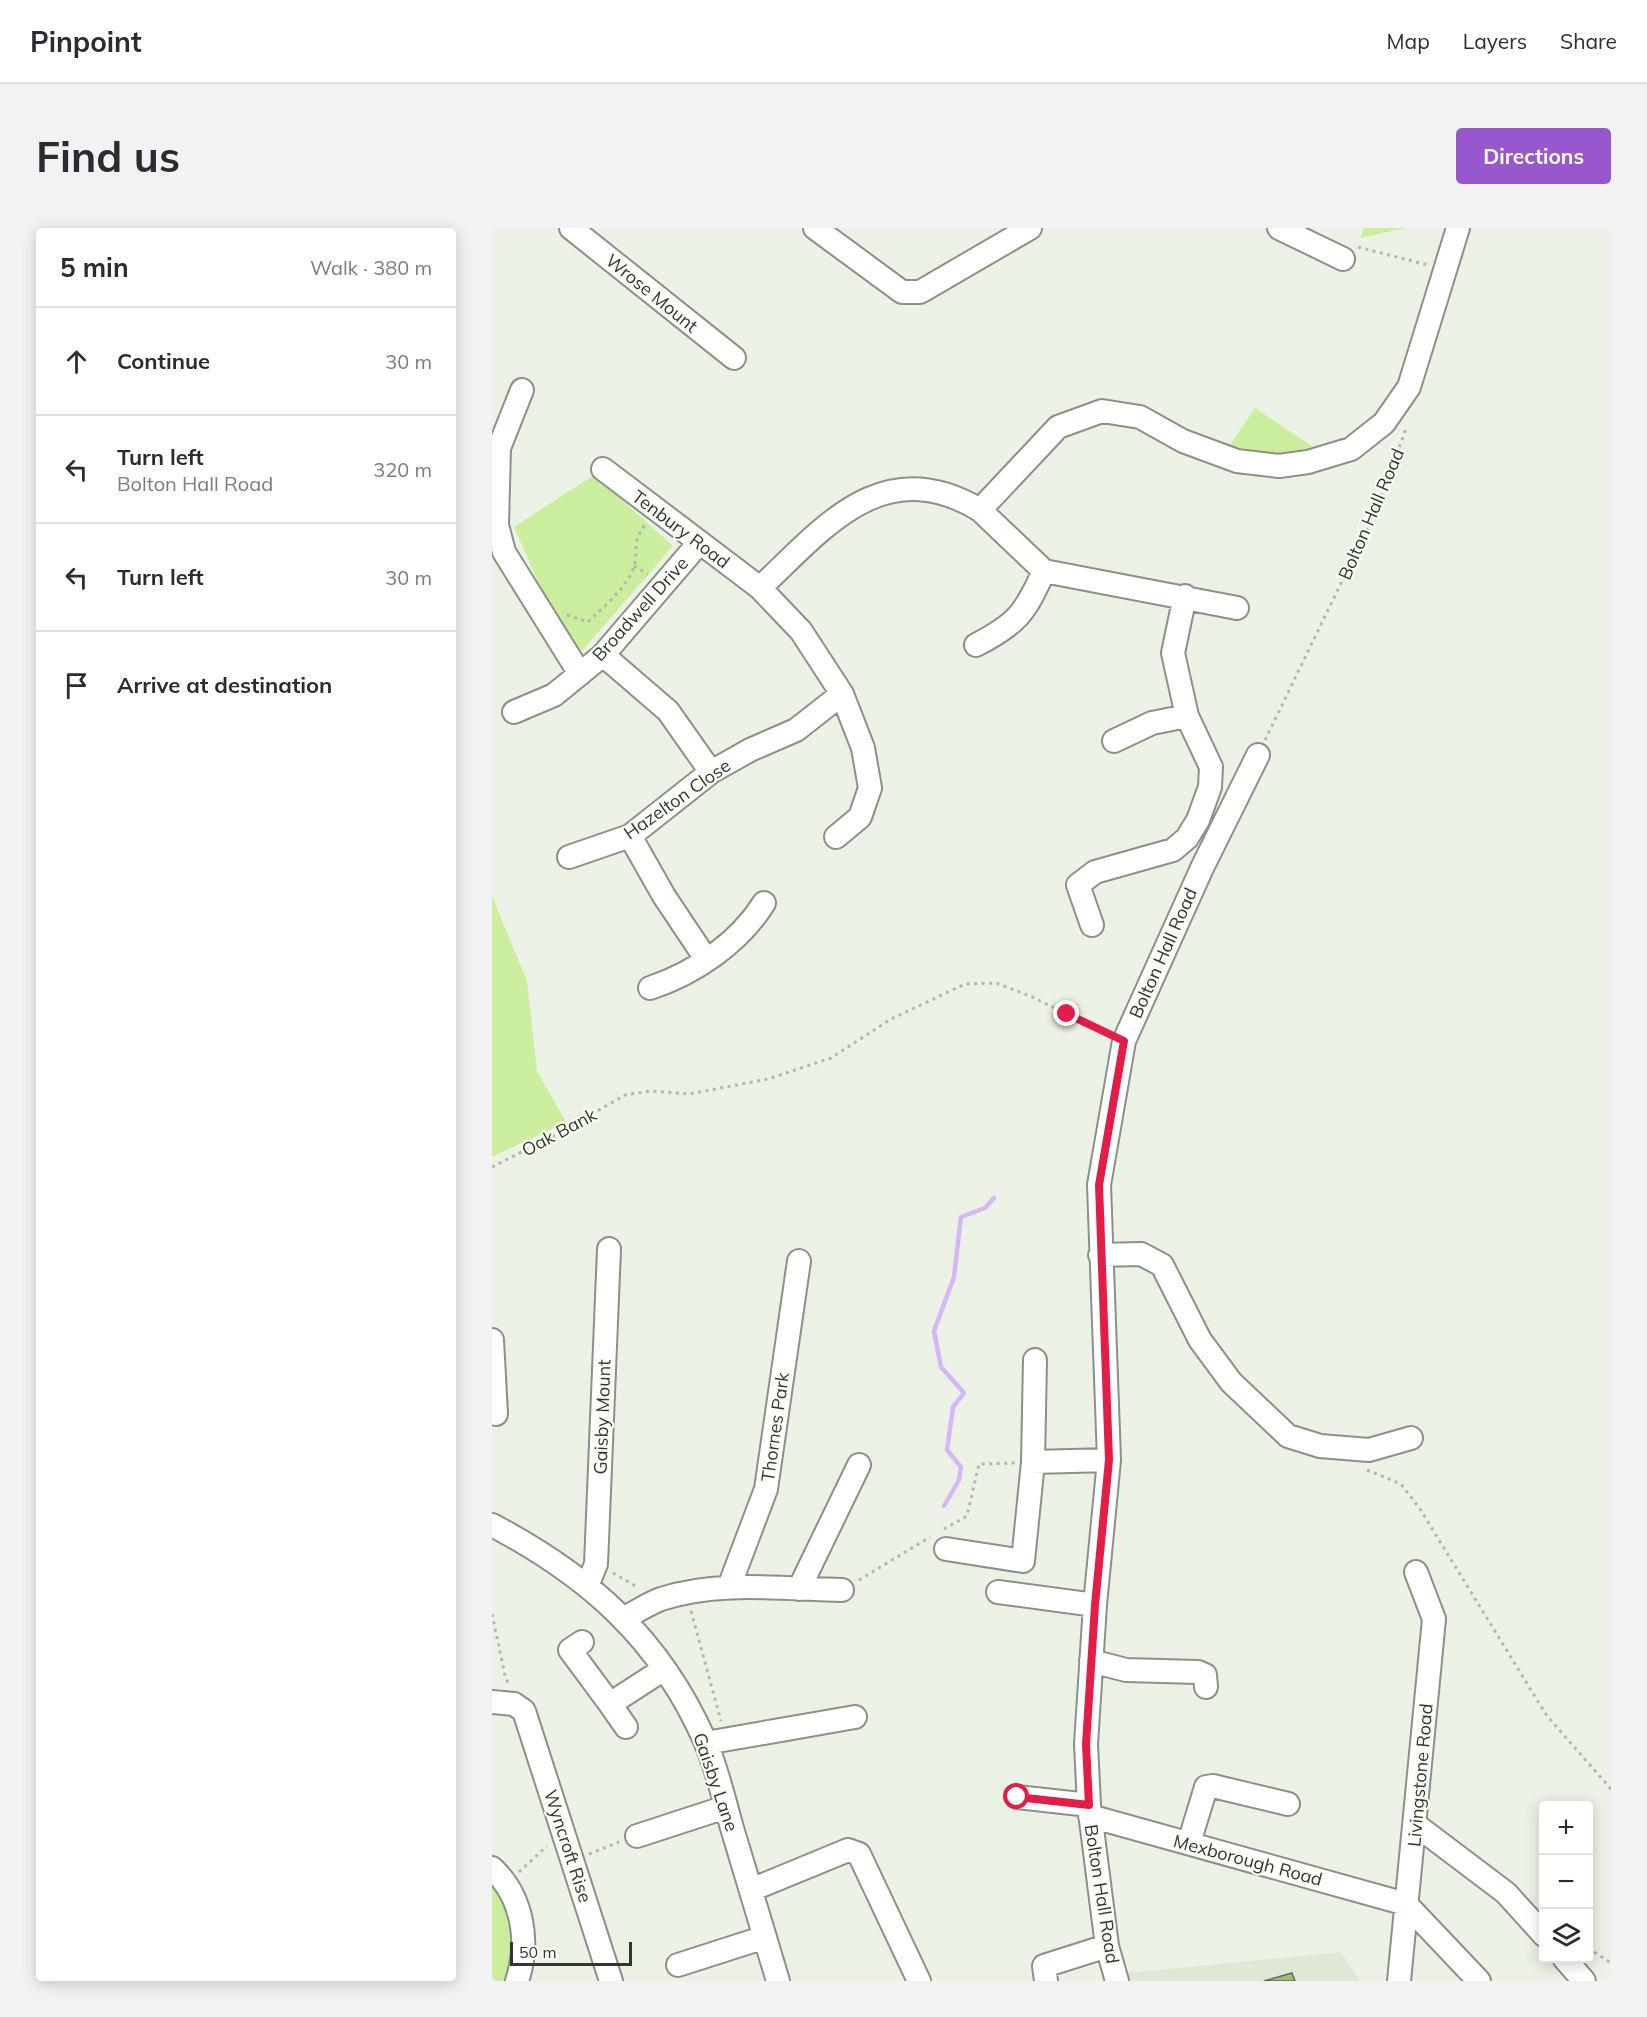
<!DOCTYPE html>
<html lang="en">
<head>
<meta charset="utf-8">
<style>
	body { margin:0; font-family:Mulish,sans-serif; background:#f2f2f3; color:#2b2b33 }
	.controls { position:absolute; right:18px; bottom:18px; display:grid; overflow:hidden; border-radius:6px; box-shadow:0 3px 15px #0003 }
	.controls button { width:54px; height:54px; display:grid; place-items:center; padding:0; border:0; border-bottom:2px solid #e1e1e2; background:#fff; color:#2b2b33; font:30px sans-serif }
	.scale { position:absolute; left:18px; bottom:15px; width:122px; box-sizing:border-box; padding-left:6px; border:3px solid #333531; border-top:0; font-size:16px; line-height:21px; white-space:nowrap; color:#333531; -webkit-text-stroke:4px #f9fff3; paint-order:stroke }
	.stop { position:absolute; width:18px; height:18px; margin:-14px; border:4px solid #e11d48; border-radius:50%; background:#fff }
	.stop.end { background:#e11d48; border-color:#fff; box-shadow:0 2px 6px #0008 }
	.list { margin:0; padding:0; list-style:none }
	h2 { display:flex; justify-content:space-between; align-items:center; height:78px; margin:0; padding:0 24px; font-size:26px }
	h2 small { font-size:20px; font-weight:400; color:#7c7c81 }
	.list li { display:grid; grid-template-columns:39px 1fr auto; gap:18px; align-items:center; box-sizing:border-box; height:108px; padding:0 24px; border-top:2px solid #e1e1e2 }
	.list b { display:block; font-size:22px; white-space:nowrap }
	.list p { margin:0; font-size:20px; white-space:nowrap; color:#7c7c81 }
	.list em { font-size:20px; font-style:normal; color:#7c7c81 }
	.icon { flex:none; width:33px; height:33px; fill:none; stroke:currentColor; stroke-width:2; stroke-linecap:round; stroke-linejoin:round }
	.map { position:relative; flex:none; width:1119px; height:1753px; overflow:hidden; border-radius:6px }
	header { display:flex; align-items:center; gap:36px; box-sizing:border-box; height:84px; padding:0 30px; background:#fff; border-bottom:2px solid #e1e1e2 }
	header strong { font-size:28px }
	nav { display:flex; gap:33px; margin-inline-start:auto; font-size:21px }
	.intro { display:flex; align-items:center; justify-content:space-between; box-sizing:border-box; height:144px; padding:0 36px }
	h1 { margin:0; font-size:42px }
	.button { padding:15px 27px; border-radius:6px; background:#9957cd; color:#fff; font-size:21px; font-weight:700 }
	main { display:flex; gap:36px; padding:0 36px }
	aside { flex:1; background:#fff; border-radius:6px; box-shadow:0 3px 15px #0003 }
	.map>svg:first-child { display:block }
</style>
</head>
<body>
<header>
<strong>Pinpoint</strong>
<nav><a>Map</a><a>Layers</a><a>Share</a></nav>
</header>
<div class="intro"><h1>Find us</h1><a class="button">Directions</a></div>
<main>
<aside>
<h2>5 min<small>Walk · 380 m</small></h2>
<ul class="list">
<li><svg class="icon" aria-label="ahead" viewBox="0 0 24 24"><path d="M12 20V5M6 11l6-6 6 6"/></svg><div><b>Continue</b></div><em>30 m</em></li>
<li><svg class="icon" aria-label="left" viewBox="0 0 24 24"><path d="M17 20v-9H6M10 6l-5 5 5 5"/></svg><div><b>Turn left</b><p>Bolton Hall Road</p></div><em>320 m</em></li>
<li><svg class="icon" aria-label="left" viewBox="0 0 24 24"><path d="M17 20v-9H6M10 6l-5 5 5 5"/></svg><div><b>Turn left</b></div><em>30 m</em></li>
<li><svg class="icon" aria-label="arrive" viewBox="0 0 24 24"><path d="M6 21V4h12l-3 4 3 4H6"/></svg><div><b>Arrive at destination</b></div></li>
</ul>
</aside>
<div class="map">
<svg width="1119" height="1753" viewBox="0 0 1119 1753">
	<defs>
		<filter id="shadow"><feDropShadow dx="-5.5" dy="5.5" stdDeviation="0" flood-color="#0004"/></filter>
	</defs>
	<rect width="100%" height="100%" fill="#ecf1e6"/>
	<!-- built -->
	<path fill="#dfe8d5" d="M849 1724 868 1753H639L636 1745Z"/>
	<!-- green -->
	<path fill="#caee9e" d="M872 0H914L868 10Z
		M763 180 821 219 789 227 737 218Z
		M102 247 181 318 90 423 67 402 22 299Z
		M0 668 35 753 45 843 74 894 0 929Z
		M0 1640 18 1666 25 1753H0Z"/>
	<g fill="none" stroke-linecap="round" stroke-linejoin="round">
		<!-- stream -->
		<path stroke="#d6b7f5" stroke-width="4.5" d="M452 1278 467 1252 469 1239 455 1222 461 1179 472 1165 449 1139 442 1103 462 1049 469 989 493 980 502 970"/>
	</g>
	<!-- building -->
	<path fill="#9cc06e" stroke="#64695f" stroke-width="1.5" filter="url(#shadow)" d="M800 1745 803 1753H772Z"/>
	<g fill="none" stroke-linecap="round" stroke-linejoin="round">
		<defs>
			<path id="minor" d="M79 0 242 130
				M323 0 410 64H428L538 0
				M787 0 851 31
				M30 162 7 220 5 297 12 324 88 446
				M111 241 268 360 309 403 350 466 371 520 378 560 368 589 344 609
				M488 282 552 343 745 380
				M268 360C333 298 392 224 488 282L566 199 610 183 648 189 691 213 745 233 787 238 816 234 859 221 892 195 917 159 966 0
				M484 417C525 396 533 385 552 343
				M111 427 176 483 219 544
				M22 484 62 467 111 427 207 315
				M622 513 660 495 695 488
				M138 608 172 668 214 731
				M77 629 138 608 219 544 258 522 304 502 350 466
				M600 697 586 657 603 644 681 622 695 610 706 592 718 559 719 539 695 488 681 425 693 368
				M158 760C203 745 247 715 272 675
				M608 1027 649 1026 670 1037 708 1112 739 1154 796 1208 828 1218 877 1222 919 1210
				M0 1112 4 1186 0 1185
				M541 1234 617 1232
				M0 1297C97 1348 168 1411 213 1513 225 1540 232 1572 240 1600 255 1651 271 1702 286 1753
				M454 1321 531 1333 541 1234 543 1132
				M96 1356 104 1336 117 1021
				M237 1359 274 1261 307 1033
				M307 1361 367 1237
				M506 1364 603 1377
				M132 1390C144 1384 156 1376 169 1371 226 1352 291 1361 350 1362
				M90 1414 78 1422 118 1476 172 1441
				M599 1433 634 1442 706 1444 713 1447 714 1459
				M0 1474 22 1476 32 1483 119 1753
				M118 1476 134 1499
				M214 1515 363 1489
				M525 1569 597 1577
				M598 1588 914 1676 987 1753
				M924 1597 1014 1665 1052 1707
				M145 1608 234 1579
				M697 1615 714 1559 721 1558 796 1576
				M0 1640C31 1669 38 1714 25 1753
				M259 1662 356 1622 367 1626 427 1753
				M1072 1730 1092 1753
				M186 1737 273 1709
				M554 1753 552 1738 615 1718
				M625 1753 615 1718 597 1577 594 1516 603 1377 617 1232 607 957 632 813 710 640 766 527
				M907 1753 942 1391 924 1344"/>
		</defs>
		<!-- minor casing -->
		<use href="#minor" stroke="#8c9186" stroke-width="26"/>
		<!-- path -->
		<path stroke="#b2b7ae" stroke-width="3" stroke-dasharray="3 4.5" stroke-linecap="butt" d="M866 19 936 37
			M142 338 156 346
			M75 387 96 394C112 378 132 363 141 341 148 323 138 317 153 297
			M773 512 884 283 915 198
			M0 939 69 904 133 867 159 863 197 866 276 851 339 830 399 791 473 756 504 755 538 768 614 805
			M875 1242 909 1256 928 1281 1055 1488 1119 1561
			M452 1301 475 1288 487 1236 523 1235
			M121 1345 147 1360
			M367 1352 438 1309
			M199 1383 229 1493
			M0 1386 14 1452 18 1456
			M97 1626 127 1614
			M27 1644 55 1618
			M1096 1720 1119 1735"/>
		<!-- minor -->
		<use href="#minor" stroke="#fff" stroke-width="22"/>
	</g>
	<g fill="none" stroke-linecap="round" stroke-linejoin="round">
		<!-- route -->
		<path stroke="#e11d48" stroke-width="8" d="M525 1569 597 1577 594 1516 603 1377 617 1232 607 957 632 813 575 786"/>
	</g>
	<g text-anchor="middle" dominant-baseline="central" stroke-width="4.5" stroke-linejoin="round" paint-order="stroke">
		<!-- street labels -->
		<g font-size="18" fill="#333531" stroke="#f9fff3">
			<text transform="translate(160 65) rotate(39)">Wrose Mount</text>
			<text transform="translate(879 286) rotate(-67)">Bolton Hall Road</text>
			<text transform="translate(189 301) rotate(37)">Tenbury Road</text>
			<text transform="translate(148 381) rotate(-48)">Broadwell Drive</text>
			<text transform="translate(185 571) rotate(-35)">Hazelton Close</text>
			<text transform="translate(671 725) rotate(-66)">Bolton Hall Road</text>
			<text transform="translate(67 904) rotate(-28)">Oak Bank</text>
			<text transform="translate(110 1189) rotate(-88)">Gaisby Mount</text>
			<text transform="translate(283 1199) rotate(-82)">Thornes Park</text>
			<text transform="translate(928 1547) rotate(-85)">Livingstone Road</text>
			<text transform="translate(224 1554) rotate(71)">Gaisby Lane</text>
			<text transform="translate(76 1618) rotate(72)">Wyncroft Rise</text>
			<text transform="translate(756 1632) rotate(15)">Mexborough Road</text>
			<text transform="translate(610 1666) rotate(81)">Bolton Hall Road</text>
		</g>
	</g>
</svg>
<div class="controls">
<button>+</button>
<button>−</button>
<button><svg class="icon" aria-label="layers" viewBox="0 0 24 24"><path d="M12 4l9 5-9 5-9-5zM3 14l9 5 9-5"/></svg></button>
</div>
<div class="scale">50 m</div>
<div class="stop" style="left:525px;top:1569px"></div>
<div class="stop end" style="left:575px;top:786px"></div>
</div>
</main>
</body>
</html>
